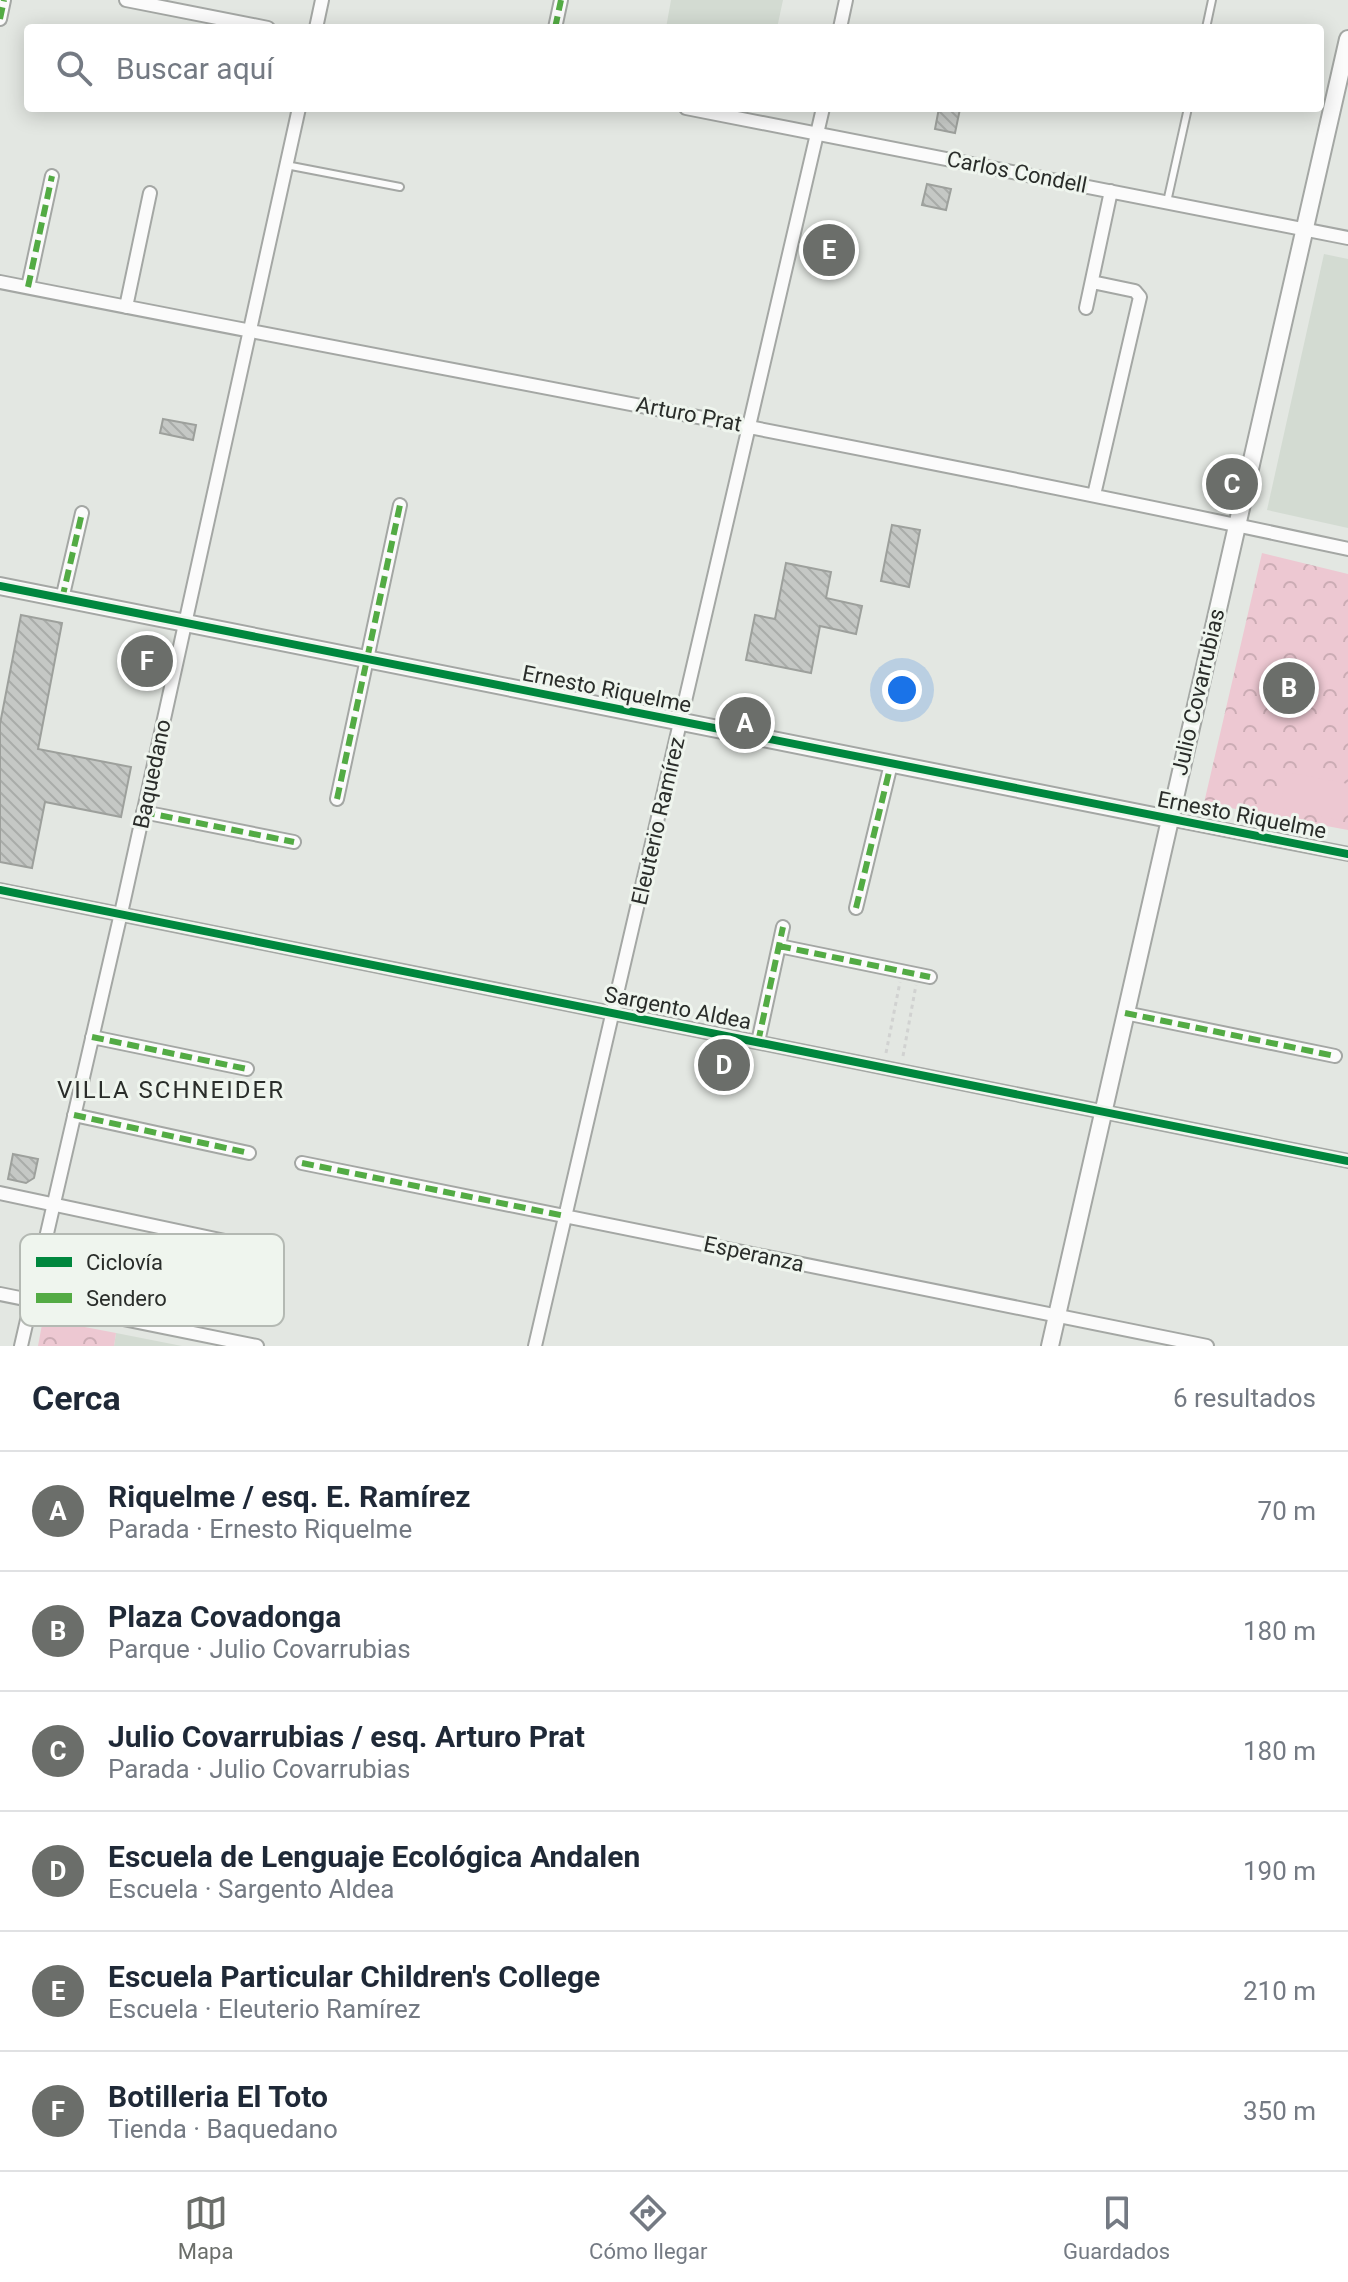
<!DOCTYPE html>
<html lang="es">
<head>
<meta charset="utf-8">
<style>
	body { margin:0; font-family:Roboto,sans-serif; background:#f2f2f3; color:#1f2937 }
	.you { position:absolute; left:902px; top:690px; width:28px; height:28px; margin:-20px; border:6px solid #fff; border-radius:50%; background:#1a73e8; box-shadow:0 0 0 12px #1a73e833 }
	.badge { display:grid; place-items:center; width:52px; height:52px; border-radius:50%; background:#6b6e6a; color:#fff; font-size:26px; font-weight:700 }
	.pin { position:absolute; translate:-50% -50%; border:4px solid #fff; box-shadow:0 2px 8px #0006 }
	.list { margin:0; padding:0; list-style:none }
	h2 { display:flex; justify-content:space-between; align-items:center; height:104px; margin:0; padding:0 32px; font-size:34px }
	h2 small { font-size:26px; font-weight:400; color:#747a83 }
	.list li { display:grid; grid-template-columns:52px 1fr auto; gap:24px; align-items:center; box-sizing:border-box; height:120px; padding:0 32px; border-top:2px solid #e0e1e3 }
	.list b { display:block; font-size:30px; white-space:nowrap }
	.list p { margin:0; font-size:26px; white-space:nowrap; color:#747a83 }
	.list em { font-size:26px; font-style:normal; color:#747a83 }
	.icon { flex:none; width:44px; height:44px; fill:none; stroke:currentColor; stroke-width:2; stroke-linecap:round; stroke-linejoin:round }
	.map { position:relative; flex:none; width:1348px; height:1346px; overflow:hidden }
	.search { position:absolute; background:#fff; box-shadow:0 4px 20px #0003; left:24px; right:24px; top:24px; height:88px; display:flex; align-items:center; gap:20px; box-sizing:border-box; padding:0 28px; border-radius:8px; color:#747a83; font-size:30px }
	.sheet { height:824px; background:#fff }
	nav { display:flex; justify-content:space-around; align-items:center; box-sizing:border-box; height:112px; border-top:2px solid #e0e1e3; background:#fff; font-size:22px; color:#747a83 }
	nav a { display:grid; justify-items:center; gap:4px }
	nav .on { color:#6b6e6a }
	.map>svg:first-child { display:block }
</style>
</head>
<body>
<div class="map">
<svg width="1348" height="1346" viewBox="0 0 1348 1346">
	<defs>
		<pattern id="park-crowns" width="20" height="18" patternUnits="userSpaceOnUse" patternTransform="scale(2)"><rect width="20" height="18" fill="#edc8d2"/><path d="M2 6a3 3 0 1 1 6 0M12 15a3 3 0 1 1 6 0" fill="none" stroke="#cbacb4"/></pattern>
		<pattern id="building-back-hatch" width="6" height="6" patternUnits="userSpaceOnUse" patternTransform="scale(2)"><rect width="6" height="6" fill="#c5c8c5"/><path d="M-1 5l2 2M0 0l6 6M5-1l2 2" fill="none" stroke="#a9aca9"/></pattern>
	</defs>
	<rect width="100%" height="100%" fill="#e3e7e2"/>
	<!-- built -->
	<path fill="#d3dbd2" d="M671 0H783L777 28H666Z
		M1324 254 1348 259V528L1267 510Z
		M116 1333 182 1346H114Z"/>
	<!-- park -->
	<path fill="url(#park-crowns)" d="M1262 553 1348 574V830L1204 803Z
		M43 1319 116 1333 114 1346H38Z"/>
	<!-- pitch -->
	<path fill="#edc8d2" d="M1287 772 1348 784 1342 821 1280 808Z"/>
	<!-- building -->
	<path fill="url(#building-back-hatch)" stroke="#9da09c" stroke-width="2" d="M939 108 960 109 955 133 935 129Z
		M927 184 951 189 946 210 922 205Z
		M163 419 196 425 193 440 160 433Z
		M892 525 920 530 909 587 881 581Z
		M786 563 831 572 826 598 862 606 856 634 820 626 811 673 746 660 755 615 775 619Z
		M21 615 62 623 38 749 131 767 121 817 45 802 32 868 0 862V724Z
		M141 639 150 641 155 649 151 666 135 662Z
		M13 1154 38 1159 34 1178 26 1183 8 1179Z"/>
	<g fill="none" stroke-linecap="round" stroke-linejoin="round">
		<defs>
			<path id="service" d="M1206 28 1212 0
				M286 165 400 187
				M1167 202 1188 108"/>
			<path id="minor" d="M126 0 268 28
				M0 19 4 0
				M316 28 322 0
				M555 28 561 0
				M840 28 846 0
				M686 108 1348 238
				M0 282C449 371 900 452 1348 549
				M1092 282 1135 291 1140 297 1094 495
				M28 287 52 176
				M126 307 150 193
				M1086 308 1111 191
				M62 599 82 513
				M337 799 400 505
				M143 812 294 842
				M1169 819 1348 854
				M0 890 1348 1161
				M856 908 891 764
				M779 946 930 977
				M1125 1013 1335 1056
				M92 1037 247 1069
				M758 1042 783 927
				M74 1115 249 1153
				M302 1163 1207 1346
				M0 1193 258 1248
				M0 1294 257 1346
				M21 1346 124 900 299 108
				M535 1346 823 108"/>
			<path id="tertiary" d="M0 586 1169 819
				M1050 1346 1348 39"/>
		</defs>
		<!-- service casing -->
		<use href="#service" stroke="#a4a7a4" stroke-width="10"/>
		<!-- minor casing -->
		<use href="#minor" stroke="#a4a7a4" stroke-width="16"/>
		<!-- tertiary casing -->
		<use href="#tertiary" stroke="#a4a7a4" stroke-width="20"/>
		<!-- path -->
		<path stroke="#d1d2d1" stroke-width="3" stroke-dasharray="4 4" stroke-linecap="butt" d="M886 1053 900 982
			M903 1056 916 985"/>
		<!-- service -->
		<use href="#service" stroke="#fbfbfb" stroke-width="6"/>
		<!-- minor -->
		<use href="#minor" stroke="#fbfbfb" stroke-width="12"/>
		<!-- tertiary -->
		<use href="#tertiary" stroke="#fbfbfb" stroke-width="16"/>
		<!-- quiet -->
		<path stroke="#53ab44" stroke-width="6" stroke-dasharray="12 6" stroke-linecap="butt" d="M0 19 4 0
			M555 28 561 0
			M28 287 52 176
			M62 599 82 513
			M337 799 400 505
			M143 812 294 842
			M856 908 891 764
			M779 946 930 977
			M1125 1013 1335 1056
			M92 1037 247 1069
			M758 1042 783 927
			M74 1115 249 1153
			M302 1163 565 1216"/>
		<defs>
			<path id="cycleway" d="M0 586 1348 854
				M0 890 1348 1161"/>
		</defs>
		<!-- cycleway casing -->
		<use href="#cycleway" stroke="#eff5ee" stroke-width="13"/>
		<!-- cycleway -->
		<use href="#cycleway" stroke="#00873e" stroke-width="8"/>
	</g>
	<g text-anchor="middle" dominant-baseline="central" stroke-width="6" stroke-linejoin="round" paint-order="stroke">
		<!-- street labels -->
		<g font-size="22" fill="#2a2d2a" stroke="#eff5ee">
			<text transform="translate(1017 172) rotate(11)">Carlos Condell</text>
			<text transform="translate(689 414) rotate(11)">Arturo Prat</text>
			<text transform="translate(607 689) rotate(11)">Ernesto Riquelme</text>
			<text transform="translate(1198 692) rotate(-77)">Julio Covarrubias</text>
			<text transform="translate(152 774) rotate(-78)">Baquedano</text>
			<text transform="translate(1242 815) rotate(11)">Ernesto Riquelme</text>
			<text transform="translate(658 821) rotate(-77)">Eleuterio Ramírez</text>
			<text transform="translate(678 1008) rotate(11)">Sargento Aldea</text>
			<text transform="translate(754 1254) rotate(12)">Esperanza</text>
		</g>
		<!-- neighbourhood labels -->
		<g font-size="24" letter-spacing="2" fill="#2a2d2a" stroke="#eff5ee">
			<text x="171" y="1090">VILLA SCHNEIDER</text>
		</g>
	</g>
	<!-- legend -->
	<rect x="20" y="1234" width="264" height="92" rx="12" fill="#eff5ee" stroke="#b4b9b3" stroke-width="2"/>
	<rect x="36" y="1257" width="36" height="10" fill="#00873e"/>
	<rect x="36" y="1293" width="36" height="10" fill="#53ab44"/>
	<g font-size="22" fill="#2a2d2a">
		<text x="86" y="1270">Ciclovía</text>
		<text x="86" y="1306">Sendero</text>
	</g>
</svg>
<div class="you"></div>
<div class="pin badge" style="left:745px;top:723px">A</div>
<div class="pin badge" style="left:1289px;top:688px">B</div>
<div class="pin badge" style="left:1232px;top:484px">C</div>
<div class="pin badge" style="left:724px;top:1065px">D</div>
<div class="pin badge" style="left:829px;top:250px">E</div>
<div class="pin badge" style="left:147px;top:661px">F</div>
<div class="search"><svg class="icon" aria-label="search" viewBox="0 0 24 24"><circle cx="10" cy="10" r="6"/><path d="M15 15l6 6"/></svg>Buscar aquí</div>
</div>
<section class="sheet">
<h2>Cerca<small>6 resultados</small></h2>
<ul class="list">
<li><span class="badge">A</span><div><b>Riquelme / esq. E. Ramírez</b><p>Parada · Ernesto Riquelme</p></div><em>70 m</em></li>
<li><span class="badge">B</span><div><b>Plaza Covadonga</b><p>Parque · Julio Covarrubias</p></div><em>180 m</em></li>
<li><span class="badge">C</span><div><b>Julio Covarrubias / esq. Arturo Prat</b><p>Parada · Julio Covarrubias</p></div><em>180 m</em></li>
<li><span class="badge">D</span><div><b>Escuela de Lenguaje Ecológica Andalen</b><p>Escuela · Sargento Aldea</p></div><em>190 m</em></li>
<li><span class="badge">E</span><div><b>Escuela Particular Children's College</b><p>Escuela · Eleuterio Ramírez</p></div><em>210 m</em></li>
<li><span class="badge">F</span><div><b>Botilleria El Toto</b><p>Tienda · Baquedano</p></div><em>350 m</em></li>
</ul>
</section>
<nav>
<a class="on"><svg class="icon" aria-label="map" viewBox="0 0 24 24"><path d="M3 6l6-2 6 2 6-2v14l-6 2-6-2-6 2zM9 4v14M15 6v14"/></svg>Mapa</a>
<a><svg class="icon" aria-label="directions" viewBox="0 0 24 24"><path d="M12 3l9 9-9 9-9-9zM9 14v-3h6M13 9l2 2-2 2"/></svg>Cómo llegar</a>
<a><svg class="icon" aria-label="saved" viewBox="0 0 24 24"><path d="M7 4h10v16l-5-4-5 4z"/></svg>Guardados</a>
</nav>
</body>
</html>
